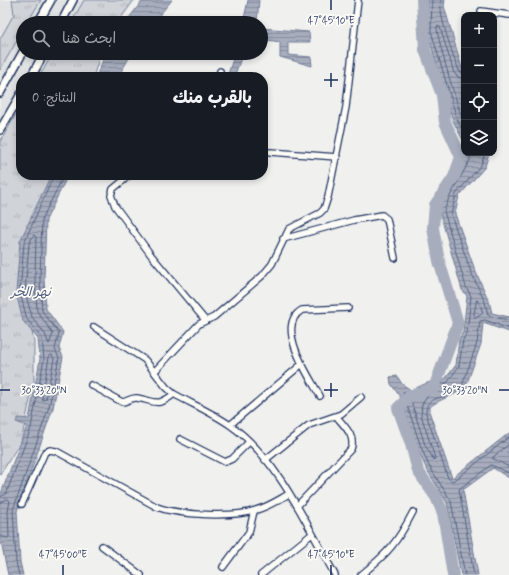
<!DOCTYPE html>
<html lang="ar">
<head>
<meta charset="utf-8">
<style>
	body { margin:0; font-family:Mynerve,"Playpen Sans Arabic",sans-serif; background:#20242c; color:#f1f3f6; direction:rtl }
	.controls { position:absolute; right:12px; top:12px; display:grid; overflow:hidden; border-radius:8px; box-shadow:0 2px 6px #0003 }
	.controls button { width:36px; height:36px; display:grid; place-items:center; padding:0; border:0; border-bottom:1px solid #363941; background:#171b24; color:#f1f3f6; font:20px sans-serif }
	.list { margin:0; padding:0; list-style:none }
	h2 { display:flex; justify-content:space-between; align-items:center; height:52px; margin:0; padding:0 16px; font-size:17px }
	h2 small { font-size:13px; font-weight:400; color:#9ea1a6 }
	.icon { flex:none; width:22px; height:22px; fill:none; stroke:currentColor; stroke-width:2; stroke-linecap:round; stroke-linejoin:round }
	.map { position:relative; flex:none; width:509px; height:575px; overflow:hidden; direction:ltr }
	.search { position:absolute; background:#171b24; box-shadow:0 2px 6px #0003; left:16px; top:16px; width:252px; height:44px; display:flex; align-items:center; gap:10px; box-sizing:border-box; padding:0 14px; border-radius:22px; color:#9ea1a6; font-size:15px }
	.panel { position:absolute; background:#171b24; box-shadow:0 2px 6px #0003; left:16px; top:72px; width:252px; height:108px; border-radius:16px; direction:rtl }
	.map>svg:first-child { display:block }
</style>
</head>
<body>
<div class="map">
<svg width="509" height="575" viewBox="0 0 509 575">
	<defs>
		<pattern id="grass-tufts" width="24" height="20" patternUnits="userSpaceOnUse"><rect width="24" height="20" fill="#d0d3d8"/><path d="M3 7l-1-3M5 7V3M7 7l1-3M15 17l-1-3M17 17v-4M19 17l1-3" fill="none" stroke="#b2b5bc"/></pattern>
		<pattern id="water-rules" width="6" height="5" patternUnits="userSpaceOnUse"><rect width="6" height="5" fill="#a7adbd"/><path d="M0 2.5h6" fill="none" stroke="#878d9d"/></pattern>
	</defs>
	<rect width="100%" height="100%" fill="#f0f0ee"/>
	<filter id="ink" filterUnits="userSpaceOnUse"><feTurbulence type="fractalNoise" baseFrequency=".025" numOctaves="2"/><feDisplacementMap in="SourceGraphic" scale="8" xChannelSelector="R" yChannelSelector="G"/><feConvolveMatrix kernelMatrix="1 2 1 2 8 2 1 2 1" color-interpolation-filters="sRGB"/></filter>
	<g filter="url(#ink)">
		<!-- built -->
		<path fill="#e0e2e3" d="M0 0H136L119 23H23V53H101L89 77H21V175L0 451Z"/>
		<!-- grass -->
		<path fill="url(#grass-tufts)" stroke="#76819b" d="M12 0H41L27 23H23V30L0 70V39L14 14Z
			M84 0H134L117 23H71Z
			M53 53H101L93 77H39Z
			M21 106V175H56L19 275 34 341V382L21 441 0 475V142Z"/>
		<!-- water -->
		<path fill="url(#water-rules)" stroke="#6f7b97" d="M143 0H172L153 23H125Z
			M248 0H259L257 23H243Z
			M428 0H445L444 6 464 75V142L453 121 427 31Z
			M261 28 309 32 310 42H288V55L311 57 312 66 280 57V42L261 39Z
			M104 53H132L118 77H96L103 60Z
			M235 53H243L234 77H227Z
			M466 153H489L485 167 459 196 455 214 475 270 489 301 492 313 509 317V332L483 323 481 344 465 389C456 394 436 401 430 407V414L452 478 509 433V478L493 468 463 490 478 575H461L447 503 426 468 417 448 401 398 391 384 390 377 397 376 402 384 411 390 427 383 445 379 456 365 459 339 463 332 467 296 462 290 439 210 445 196 466 158Z
			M51 175H68L46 220 44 279 46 309 63 332 59 348 63 357 53 408 17 511 20 562 23 575H8L0 537V496L27 426 16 422 18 418 29 419 40 359 38 339 23 321 16 293 20 241Z"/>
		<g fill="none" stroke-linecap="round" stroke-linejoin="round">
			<!-- shore -->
			<path stroke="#536184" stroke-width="1" d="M432 0 431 31 457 119 464 133
				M441 0C438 16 453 54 459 71L464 74
				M464 79 458 77 454 73 440 27 437 26C435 32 459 113 464 122
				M485 153 481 165 456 194 451 215 471 272 485 302 488 315 492 317 509 320
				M34 235 36 237 35 279 37 311 53 334 49 344 45 334 32 317 25 292 29 244Z
				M477 300 480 304 483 313 476 318 474 315Z
				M509 329 485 320 480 321 477 343 462 386C457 390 450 394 444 396 433 400 426 400 426 414L448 478 451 481 455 480 509 437
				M52 355 54 359 46 399 43 400 42 398 49 357Z
				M425 394 428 396 422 404 421 415 435 458 434 460 425 445 411 401Z
				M509 444 492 458 509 467
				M0 497 6 494 31 428 44 359 42 338 27 319 20 293 24 243 54 175
				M0 502 8 499 10 501 8 511 9 537 7 538 0 536
				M19 575 16 562 13 510 49 407 59 358 55 349 59 333 42 311 40 278 42 219 64 175
				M465 575 451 501 429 466 421 447 403 393 405 391 412 394 428 387 447 383 459 366 463 340 467 333 471 296 466 287 444 211 449 198 470 160V153
				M474 575 459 489 491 465 509 473"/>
			<!-- river -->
			<path stroke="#a7adbd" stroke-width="12" d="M422 0 425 50 442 95 445 122 461 157 454 177 435 205 433 228 439 261 458 323 434 388 410 396 398 408 411 444 418 471 436 497 443 513 453 575"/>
			<defs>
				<path id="minor" d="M481 11 509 15
					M218 77 220 71
					M270 152 337 157
					M130 175 113 189 111 195 115 206 151 255 205 320
					M283 239 354 220 382 215 387 219 395 258
					M94 327 145 360 166 387 174 394C192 404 213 413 230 425 277 457 308 527 335 575
					M155 371 199 324 214 317 262 276 272 264 289 229 320 213 324 209 328 197 346 107 358 0
					M91 385 122 402C127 402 131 397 137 398 156 401 156 408 174 394
					M320 396C309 376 274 326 302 310L348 308
					M230 425 302 364
					M180 439 225 462 232 459 249 442
					M265 460 309 425 341 414 361 397
					M22 504 45 452 50 450 56 451 157 507C179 515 233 518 256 510 268 507 278 500 289 494
					M297 506 351 449C356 436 344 426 337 417
					M102 546 141 575
					M223 567 249 532 254 511
					M261 575 312 534
					M361 575C388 553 397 543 413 512"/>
				<path id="tertiary" d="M38 23 51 0
					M61 23 73 0
					M31 77 44 53
					M0 93 23 52
					M0 130 21 94"/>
			</defs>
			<!-- minor casing -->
			<use href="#minor" stroke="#1b2f5e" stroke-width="8"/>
			<!-- tertiary casing -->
			<use href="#tertiary" stroke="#1b2f5e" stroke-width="10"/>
			<!-- minor -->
			<use href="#minor" stroke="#fdfcf7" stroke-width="5.5"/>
			<!-- tertiary -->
			<use href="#tertiary" stroke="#fdfcf7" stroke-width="7"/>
		</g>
	</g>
	<!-- ticks -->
	<path fill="none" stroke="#1b2f5e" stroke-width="1.5" d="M331 0V10M331 73V87M324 80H338M331 383V397M0 390H10M324 390H338M499 390H509M63 565V575M331 565V575"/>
	<g text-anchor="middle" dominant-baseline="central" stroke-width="3.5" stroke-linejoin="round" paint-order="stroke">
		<!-- water labels -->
		<g font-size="13" font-style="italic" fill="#4c5b7f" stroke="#fdfcf7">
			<text x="31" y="292">نهر الخر</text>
		</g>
	</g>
	<g font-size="10" text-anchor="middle" fill="#1b2f5e" stroke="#fdfcf7" stroke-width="3.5" stroke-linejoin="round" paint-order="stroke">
		<text x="331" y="24">47°45'10"E</text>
		<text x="44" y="394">30°33'20"N</text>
		<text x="465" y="394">30°33'20"N</text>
		<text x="63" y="558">47°45'00"E</text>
		<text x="331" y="558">47°45'10"E</text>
	</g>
</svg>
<div class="controls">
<button>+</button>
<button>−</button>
<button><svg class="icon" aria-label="locate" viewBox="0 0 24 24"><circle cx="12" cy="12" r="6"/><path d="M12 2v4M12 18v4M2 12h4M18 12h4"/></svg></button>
<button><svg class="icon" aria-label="layers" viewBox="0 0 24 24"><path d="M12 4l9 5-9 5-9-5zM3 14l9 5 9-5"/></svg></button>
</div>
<div class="search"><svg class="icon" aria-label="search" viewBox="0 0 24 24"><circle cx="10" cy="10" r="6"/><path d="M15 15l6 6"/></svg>ابحث هنا</div>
<section class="panel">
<h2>بالقرب منك<small>النتائج: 0</small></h2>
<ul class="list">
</ul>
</section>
</div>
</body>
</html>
